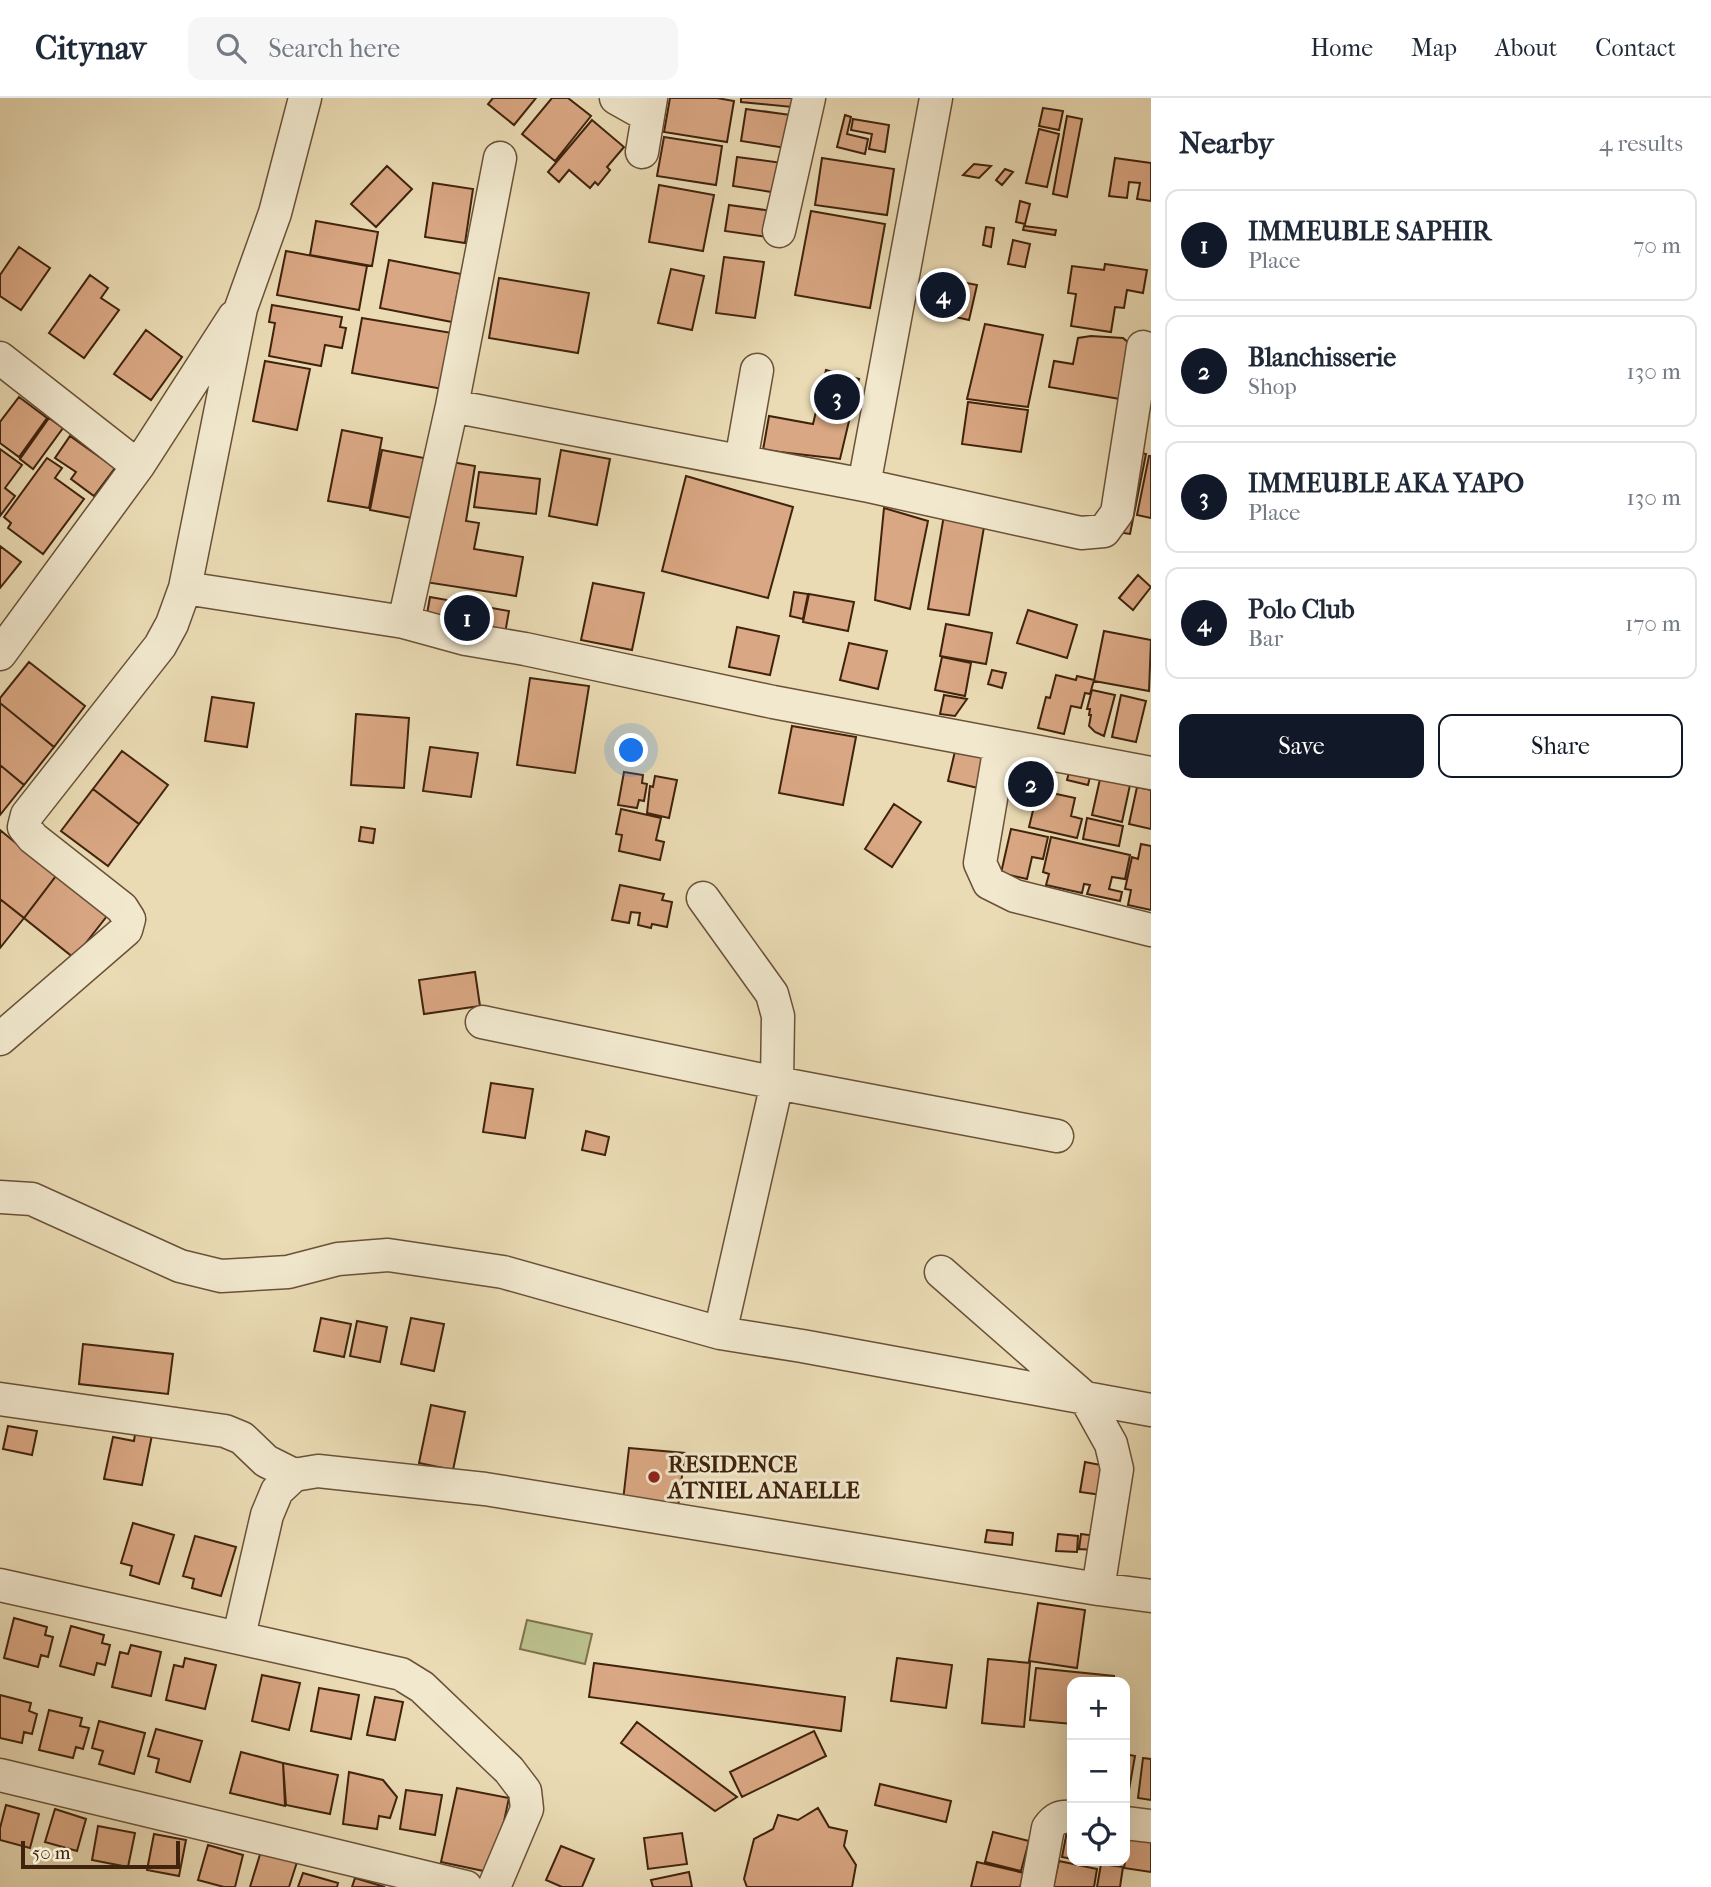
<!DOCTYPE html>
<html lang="en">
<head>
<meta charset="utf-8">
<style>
	body { margin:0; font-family:"IM FELL French Canon",serif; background:#f6f6f7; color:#1f2937 }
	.controls { position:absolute; right:21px; bottom:21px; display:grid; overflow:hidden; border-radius:14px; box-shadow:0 7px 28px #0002 }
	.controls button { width:63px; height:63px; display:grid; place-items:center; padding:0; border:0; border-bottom:2px solid #e0e1e3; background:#fff; color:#1f2937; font:35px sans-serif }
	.scale { position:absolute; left:21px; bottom:18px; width:159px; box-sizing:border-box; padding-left:7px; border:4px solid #40230d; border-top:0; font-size:19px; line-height:24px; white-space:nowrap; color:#40230d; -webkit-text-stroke:5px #f1e8ce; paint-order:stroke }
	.you { position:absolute; left:632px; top:653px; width:24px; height:24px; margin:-18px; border:5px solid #fff; border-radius:50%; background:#1a73e8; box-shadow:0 0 0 10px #1a73e833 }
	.badge { display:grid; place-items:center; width:46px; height:46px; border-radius:50%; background:#111827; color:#fff; font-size:23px; font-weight:700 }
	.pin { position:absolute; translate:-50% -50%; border:4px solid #fff; box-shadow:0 2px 7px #0006 }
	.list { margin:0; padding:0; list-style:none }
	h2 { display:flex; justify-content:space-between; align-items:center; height:91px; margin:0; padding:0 28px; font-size:30px }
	h2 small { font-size:23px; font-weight:400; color:#747a83 }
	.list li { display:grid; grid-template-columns:46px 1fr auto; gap:21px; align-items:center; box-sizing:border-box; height:112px; margin:0 14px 14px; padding:0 14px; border:2px solid #e0e1e3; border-radius:14px }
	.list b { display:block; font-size:26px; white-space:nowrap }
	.list p { margin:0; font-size:23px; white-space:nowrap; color:#747a83 }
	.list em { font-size:23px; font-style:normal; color:#747a83 }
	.actions { display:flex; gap:14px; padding:21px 28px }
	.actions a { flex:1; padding:16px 0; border:2px solid #111827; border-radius:14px; text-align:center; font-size:24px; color:#111827 }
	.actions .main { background:#111827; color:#fff }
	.icon { flex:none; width:38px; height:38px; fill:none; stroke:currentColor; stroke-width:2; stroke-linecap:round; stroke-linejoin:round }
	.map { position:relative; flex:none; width:1151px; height:1789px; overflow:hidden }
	header { display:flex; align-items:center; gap:42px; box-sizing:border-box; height:98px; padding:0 35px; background:#fff; border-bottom:2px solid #e0e1e3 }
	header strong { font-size:33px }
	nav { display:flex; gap:38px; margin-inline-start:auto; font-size:24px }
	.search { width:490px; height:63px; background:#f6f6f7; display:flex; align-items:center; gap:18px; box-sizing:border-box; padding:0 24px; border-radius:14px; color:#747a83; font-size:26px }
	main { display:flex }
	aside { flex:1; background:#fff }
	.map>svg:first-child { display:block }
</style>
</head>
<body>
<header>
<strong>Citynav</strong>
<div class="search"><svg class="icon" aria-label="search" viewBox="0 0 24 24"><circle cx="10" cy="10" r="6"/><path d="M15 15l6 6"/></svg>Search here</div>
<nav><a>Home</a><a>Map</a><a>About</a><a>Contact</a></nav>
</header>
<main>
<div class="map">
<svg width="1151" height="1789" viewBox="0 0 1151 1789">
	<rect width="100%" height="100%" fill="#eadbb4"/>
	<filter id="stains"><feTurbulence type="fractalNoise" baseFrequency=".00286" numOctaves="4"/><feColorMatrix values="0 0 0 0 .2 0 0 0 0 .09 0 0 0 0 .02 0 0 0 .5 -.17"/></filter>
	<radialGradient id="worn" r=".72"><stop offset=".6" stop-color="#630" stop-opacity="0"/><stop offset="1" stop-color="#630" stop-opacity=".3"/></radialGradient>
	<!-- green -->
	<path fill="#babf8b" stroke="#7d714c" stroke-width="2" d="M527 1522 592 1536 585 1566 520 1551Z"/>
	<!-- building -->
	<path fill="#d9a783" stroke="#40230d" stroke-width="2" d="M493 0H536L514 27 488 6Z
		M552 0H568L591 18 555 63 522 36Z
		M670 0H717L734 3 727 44 664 34Z
		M741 0H793L792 9 741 4Z
		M1043 10 1063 13 1059 32 1039 28Z
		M746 11 791 17 786 50 741 43Z
		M845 17 851 19 847 36 868 41 865 56 837 49Z
		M1067 18 1082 21 1067 99 1053 96Z
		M853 21 889 27 885 54 869 51 872 36 851 32Z
		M592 22 624 49 607 69 610 72 598 87 595 84 590 90 569 72 559 84 548 74Z
		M1039 31 1059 36 1047 89 1026 85Z
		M664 39 722 48 716 87 657 78Z
		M737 59 783 65 778 95 733 88Z
		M822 60 894 71 887 117 815 107Z
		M1115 60 1151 65V103L1137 101 1140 85 1129 84 1127 100 1109 98Z
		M974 66 991 68 979 80 963 77Z
		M387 68 412 91 376 129 351 106Z
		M1005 71 1013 74 1002 87 996 82Z
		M433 85 473 91 465 145 425 139Z
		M659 87 714 97 703 153 649 144Z
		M1020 103 1030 106 1025 126 1016 124Z
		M729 107 772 113 768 139 725 133Z
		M811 113 885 126 870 210 795 197Z
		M316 123 378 134 372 168 310 157Z
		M1024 128 1056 132 1055 137 1023 132Z
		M986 129 994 130 991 149 983 147Z
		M1013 142 1030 146 1025 169 1008 166Z
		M19 149 50 170 21 212 0 198V177Z
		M286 153 367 168 359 212 277 197Z
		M724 159 764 164 755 220 716 215Z
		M389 162 461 176 452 224 380 210Z
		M1105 166 1147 172 1143 195 1127 192 1124 210 1115 209 1111 234 1071 228 1076 196 1068 195 1072 168 1104 172Z
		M671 171 704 178 692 232 658 225Z
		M90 177 108 190 101 200 119 212 84 260 49 235Z
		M499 180 589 195 578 255 489 240Z
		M946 181 977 187 969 222 938 215Z
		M272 207 342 219 340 229 346 230 342 250 325 247 321 268 269 258 275 225 269 224Z
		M362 220 452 235 443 291 352 275Z
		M985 226 1043 237 1028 309 967 301Z
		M146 232 182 259 151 302 114 276Z
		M1091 238 1123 240 1135 250 1126 302 1049 289 1054 263 1073 266 1078 240Z
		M265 263 310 271 297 332 253 323Z
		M826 272 859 281 840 361 763 352 769 318 813 326Z
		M19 299 47 320 19 359 0 345V324Z
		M968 304 1028 312 1021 354 962 346Z
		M49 320 63 330 33 371 20 361Z
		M342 332 382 340 369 410 328 403Z
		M70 338 115 370 94 398 71 381 76 374 55 360Z
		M0 351 22 367 5 390 15 398 0 418Z
		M382 352 429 361 417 421 370 412Z
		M561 352 610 361 597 427 549 418Z
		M1131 353 1146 356 1130 436 1116 434Z
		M1149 358H1151V420L1137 417Z
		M47 360 62 370 55 380 84 401 43 456 8 430 11 425 4 419Z
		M446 363 475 368 466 423 479 425 474 451 523 459 516 498 425 484Z
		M479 374 540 381 536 416 474 409Z
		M686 378 793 409 768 500 662 473Z
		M884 410 928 423 910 511 875 502Z
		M944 417 985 423 969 517 928 511Z
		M0 448 21 464 0 490Z
		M1138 477 1151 489 1133 512 1119 500Z
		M593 485 644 495 632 552 581 542Z
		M794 494 808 496 803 521 790 518Z
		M809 496 854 504 848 533 803 524Z
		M430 499 509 513 504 541 425 527Z
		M1028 512 1077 527 1067 560 1017 545Z
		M946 526 992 535 986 566 940 558Z
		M737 529 779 538 770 577 729 569Z
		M1104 533 1151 542 1149 593 1094 583Z
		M849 545 887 553 878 591 840 582Z
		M942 559 971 565 965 598 935 592Z
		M29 564 85 608 54 649 0 605V600Z
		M992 572 1006 575 1002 590 988 586Z
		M1056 577 1076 582 1077 578 1094 582 1090 596 1085 595 1081 610 1071 608 1064 636 1038 630 1046 599 1050 600Z
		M530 580 589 588 575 675 517 667Z
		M1092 592 1115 597 1104 638 1095 634 1089 628 1091 617H1089L1090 611H1087Z
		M944 597 967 601 955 618 940 616Z
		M1121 597 1146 603 1136 644 1112 639Z
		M212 599 254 605 247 649 205 643Z
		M0 605 54 649 24 687 0 667Z
		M356 616 409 620 404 690 351 687Z
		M792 628 856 639 843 707 779 695Z
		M430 649 478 655 471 699 423 693Z
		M956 649 986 656 978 690 948 683Z
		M122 653 168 687 139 726 93 691Z
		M1072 662 1093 667 1088 687 1067 682Z
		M0 667 24 687 0 717Z
		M624 674 643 677 642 685 647 686 644 703 639 702 637 710 618 707Z
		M655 678 677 682 669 720 647 715 650 688 653 689Z
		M1100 681 1130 687 1122 724 1092 717Z
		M1137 689 1151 692V731L1129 726Z
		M93 691 139 726 108 768 61 733Z
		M1038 692 1075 700 1071 718 1082 721 1077 740 1029 729Z
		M894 706 921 724 892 769 865 751Z
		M621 711 661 720 656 742 664 744 660 762 619 753 622 737 616 736Z
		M1087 720 1123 728 1119 748 1083 741Z
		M361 729 375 731 373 745 359 743Z
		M1011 731 1048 739 1043 761 1032 759 1027 781 1001 775Z
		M0 732 56 778 24 820 0 801Z
		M1051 739 1130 757 1125 781 1112 779 1109 791 1122 794 1120 803 1087 796 1090 787 1084 786 1082 795 1046 787 1049 776 1043 774Z
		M1141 746 1151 748V812L1128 807 1131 792 1125 791 1132 759 1138 761Z
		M56 778 107 818 74 860 24 820Z
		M620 787 664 796 662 802 672 804 667 829 652 826 651 830 638 827 640 815 631 814 629 825 612 822Z
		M0 801 24 820 0 850Z
		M475 874 480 908 424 916 419 882Z
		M491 985 533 991 525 1040 483 1034Z
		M586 1033 609 1039 605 1057 582 1052Z
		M321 1220 351 1226 344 1259 314 1253Z
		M411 1220 444 1226 434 1273 401 1266Z
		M357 1223 387 1229 380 1264 350 1258Z
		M83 1246 173 1256 168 1296 79 1286Z
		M431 1307 465 1314 453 1372 419 1365Z
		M137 1323 154 1327 142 1387 104 1381 113 1339 134 1343Z
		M8 1328 37 1333 32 1357 3 1351Z
		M629 1350 685 1355 678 1409 623 1403Z
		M1085 1364 1106 1368 1102 1397 1080 1394Z
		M133 1425 174 1437 159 1486 130 1477 132 1468 121 1465Z
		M987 1432 1013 1435 1012 1447 985 1444Z
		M1058 1436 1078 1438 1077 1454 1056 1453Z
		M1081 1436 1097 1438 1095 1452 1079 1451Z
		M195 1438 236 1449 221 1498 192 1490 194 1481 183 1478Z
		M1038 1505 1085 1512 1077 1570 1029 1563Z
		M14 1520 47 1529 45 1537 53 1539 48 1559 41 1557 38 1569 4 1560Z
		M71 1528 104 1537 102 1545 110 1547 105 1567 97 1565 94 1577 60 1568Z
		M131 1547 161 1554 151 1598 112 1589 120 1554 128 1556Z
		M185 1560 216 1567 205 1611 166 1602 174 1567 183 1569Z
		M897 1560 952 1567 946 1610 891 1603Z
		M988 1561 1030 1565 1024 1629 982 1625Z
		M594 1565 845 1599 841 1633 589 1599Z
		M1036 1570 1114 1578V1584H1072V1626L1030 1622Z
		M262 1577 300 1585 289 1632 252 1623Z
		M319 1590 359 1597 351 1641 311 1633Z
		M0 1597 31 1605 29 1613 37 1616 32 1636 24 1634 22 1645 0 1640Z
		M375 1599 403 1604 395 1642 367 1637Z
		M49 1612 82 1620 80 1628 89 1630 83 1651 76 1649 73 1660 39 1652Z
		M99 1623 145 1635 134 1676 99 1666 103 1653 92 1650Z
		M637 1624 737 1699 715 1713 621 1645Z
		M156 1631 202 1643 190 1684 156 1674 159 1661 148 1658Z
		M814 1633 826 1658 742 1699 730 1674Z
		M241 1654 283 1665 285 1708 230 1695Z
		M1125 1656 1135 1658 1127 1703H1125Z
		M1143 1660 1151 1661V1702L1138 1700Z
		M283 1665 338 1677 330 1716 286 1707Z
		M349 1674 383 1682 397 1699 390 1720 379 1718 377 1731 343 1726Z
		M880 1686 951 1703 946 1724 875 1707Z
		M457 1690 509 1700 493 1775 441 1764Z
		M406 1692 442 1697 435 1737 400 1731Z
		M6 1707 39 1716 30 1750 0 1742V1730Z
		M818 1710 829 1729 847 1733 844 1748 856 1767 852 1789H747L744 1781 754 1741 773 1731 778 1717 798 1722Z
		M55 1711 86 1721 77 1753 45 1744Z
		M98 1728 135 1735 128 1769 92 1762Z
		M1130 1731 1151 1734V1774L1124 1770Z
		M1067 1733 1072 1734V1761L1062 1759Z
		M993 1734 1029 1743 1021 1773 985 1764Z
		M682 1735 687 1766 648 1771 644 1740Z
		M154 1736 186 1742 179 1778 147 1772Z
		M208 1747 243 1757 235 1789H224L198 1782Z
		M561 1748 594 1761 582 1789H562L546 1782Z
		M262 1750 298 1761 289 1789H250Z
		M1059 1763 1097 1771 1094 1789H1053Z
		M977 1764 1024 1775 1020 1789H971Z
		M1101 1766 1123 1769 1120 1789H1097Z
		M689 1774 692 1789H653L651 1782Z
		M303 1775 338 1785 337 1789H298Z
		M355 1780 385 1789H352Z"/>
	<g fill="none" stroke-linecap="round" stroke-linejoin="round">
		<defs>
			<path id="minor" d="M616 0 648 18
				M642 54 651 0
				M779 133 809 0
				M0 260 138 368
				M452 308 864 387 936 0
				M741 363 757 272
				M864 387 1081 435 1104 433 1117 415 1143 249
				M185 490 404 524 466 541 525 551 773 604 1151 675
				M404 524 452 308 500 60
				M0 556 138 368 234 219
				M1000 648 980 765 989 785 1015 798 1151 832
				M703 800 772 896 778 918 777 985 720 1235
				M482 924 777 985 1057 1038
				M0 941 126 832 129 821 122 810 33 740 24 729 27 717 160 548 172 526 185 490 241 210 275 115 305 0
				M0 1099 32 1101 180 1168 221 1178 288 1174 338 1161 388 1157 503 1174 720 1235 802 1248 1151 1312
				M941 1174 1086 1301 1111 1346 1117 1371 1098 1491
				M0 1301 225 1333 242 1340 266 1363 294 1377
				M0 1487 401 1576 422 1589 509 1672 525 1693 527 1711 494 1789
				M239 1538 267 1417 277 1393 294 1377 318 1373 485 1391 1098 1491 1151 1498
				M0 1677 466 1789
				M1125 1725 1151 1728
				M1037 1789 1048 1730C1055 1720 1060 1718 1072 1719"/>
		</defs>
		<!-- minor casing -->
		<use href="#minor" stroke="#6a5137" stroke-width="35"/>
		<!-- minor -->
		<use href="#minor" stroke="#f1e8ce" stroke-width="32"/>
	</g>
	<!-- markers -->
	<circle fill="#8f2418" stroke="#f1e8ce" stroke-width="2.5" cx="654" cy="1379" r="7"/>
	<g text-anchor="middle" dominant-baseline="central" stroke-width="6" stroke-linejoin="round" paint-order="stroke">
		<!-- poi labels -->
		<g font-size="23" font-weight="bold" fill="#40230d" stroke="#f1e8ce" text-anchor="start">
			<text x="668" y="1366">RESIDENCE<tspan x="668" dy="26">ATNIEL ANAELLE</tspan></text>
		</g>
	</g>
	<rect width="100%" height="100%" filter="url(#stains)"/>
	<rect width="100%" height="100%" fill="url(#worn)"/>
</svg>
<div class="controls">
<button>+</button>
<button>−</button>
<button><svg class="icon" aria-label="locate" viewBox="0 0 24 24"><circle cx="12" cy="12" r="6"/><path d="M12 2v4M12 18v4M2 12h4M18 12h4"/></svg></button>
</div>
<div class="scale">50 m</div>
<div class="you"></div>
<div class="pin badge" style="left:467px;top:520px">1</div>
<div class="pin badge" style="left:1031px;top:686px">2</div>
<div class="pin badge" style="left:837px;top:299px">3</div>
<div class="pin badge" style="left:943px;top:197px">4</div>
</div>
<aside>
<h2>Nearby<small>4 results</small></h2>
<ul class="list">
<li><span class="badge">1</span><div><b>IMMEUBLE SAPHIR</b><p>Place</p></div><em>70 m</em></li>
<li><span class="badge">2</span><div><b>Blanchisserie</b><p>Shop</p></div><em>130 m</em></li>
<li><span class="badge">3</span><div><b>IMMEUBLE AKA YAPO</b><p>Place</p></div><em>130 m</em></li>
<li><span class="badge">4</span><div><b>Polo Club</b><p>Bar</p></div><em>170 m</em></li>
</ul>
<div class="actions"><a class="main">Save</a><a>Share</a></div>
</aside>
</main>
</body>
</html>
